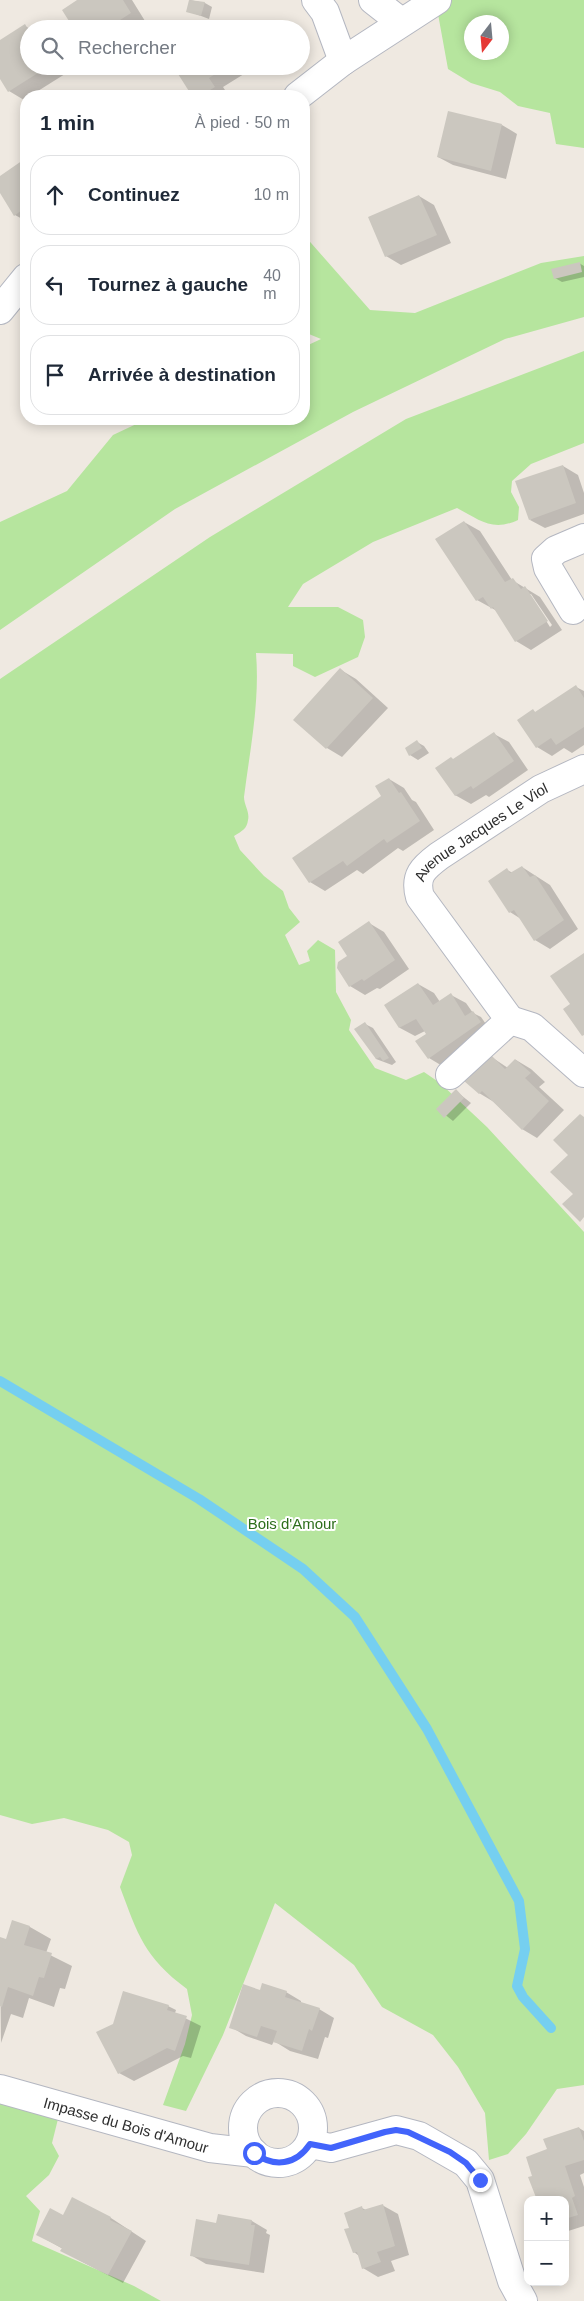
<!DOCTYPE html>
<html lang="fr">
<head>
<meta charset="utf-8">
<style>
	body { margin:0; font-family:Helvetica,sans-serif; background:#f6f6f7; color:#1f2937 }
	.controls { position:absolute; right:15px; bottom:15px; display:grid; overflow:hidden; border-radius:10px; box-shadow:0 2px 12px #0003 }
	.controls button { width:45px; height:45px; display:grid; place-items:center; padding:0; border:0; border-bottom:1px solid #e0e1e3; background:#fff; color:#1f2937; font:25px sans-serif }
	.compass { position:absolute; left:464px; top:15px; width:45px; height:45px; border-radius:50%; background:#fff; box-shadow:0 2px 12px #0003; rotate:196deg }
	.stop { position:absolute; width:15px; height:15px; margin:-11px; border:4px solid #4264fb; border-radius:50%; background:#fff }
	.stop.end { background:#4264fb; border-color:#fff; box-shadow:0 1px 5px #0008 }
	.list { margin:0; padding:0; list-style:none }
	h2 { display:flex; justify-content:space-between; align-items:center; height:65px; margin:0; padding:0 20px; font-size:21px }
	h2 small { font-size:16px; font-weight:400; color:#747a83 }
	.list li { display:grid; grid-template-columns:32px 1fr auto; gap:15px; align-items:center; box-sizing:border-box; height:80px; margin:0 10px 10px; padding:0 10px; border:1px solid #e0e1e3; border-radius:20px }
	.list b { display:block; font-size:19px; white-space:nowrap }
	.list em { font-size:16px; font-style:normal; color:#747a83 }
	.icon { flex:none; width:28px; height:28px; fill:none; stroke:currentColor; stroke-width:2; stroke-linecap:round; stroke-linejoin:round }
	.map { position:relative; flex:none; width:584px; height:2301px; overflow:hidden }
	.search { position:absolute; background:#fff; box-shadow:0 2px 12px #0003; left:20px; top:20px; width:290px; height:55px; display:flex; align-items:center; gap:12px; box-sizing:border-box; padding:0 18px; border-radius:28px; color:#747a83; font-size:19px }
	.panel { position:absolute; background:#fff; box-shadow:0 2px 12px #0003; left:20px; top:90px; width:290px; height:335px; border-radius:20px }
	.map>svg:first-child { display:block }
</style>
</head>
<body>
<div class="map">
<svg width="584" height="2301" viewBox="0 0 584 2301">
	<rect width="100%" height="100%" fill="#efe9e1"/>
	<!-- green -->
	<path fill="#b6e59e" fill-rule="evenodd" d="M426 0H584V148L556 144 550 113 518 106 500 92 471 83 448 69 438 14ZM472 22H502V52H472Z
		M304 235 370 310 415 313 541 263 584 256V317L505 339 353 412 175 509 0 630V522L67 491 113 435 147 419H304V347L321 339 304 332Z
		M584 351V443L531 464 512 481 511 492 519 507 518 520C492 532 480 520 457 508L373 542 303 584 288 607H338L363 620 365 637 358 657 315 677 293 666V654L256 653C260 702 250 749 244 797 244 805 250 812 248 820 247 829 242 831 234 836L240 850 264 876 283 891 289 908 300 922 285 935 299 965 310 961 307 951 318 940 335 950 336 992 351 1020 349 1030 375 1068 406 1080 424 1072 440 1083 487 1127 584 1232V2085L557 2089 526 2134 508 2154 489 2160 485 2113 458 2067 433 2035 382 2007 354 1965 275 1903 223 2035 186 2111 163 2105 185 2044 192 2015 187 1989C144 1957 138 1935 120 1887L132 1855 129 1842 108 1830 64 1818 32 1824 0 1815V679L210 537 406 419Z
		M0 2099 58 2119 52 2143 59 2156 49 2175 26 2196 40 2211 32 2241 134 2286 161 2301H0Z"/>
	<!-- shadow -->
	<path fill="#0003" fill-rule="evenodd" d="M79 0H132L145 21 134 29H75Z
		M190 0 205 3 212 7 209 19 188 11Z
		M25 26 30 29 29 66H60L65 74 30 96H26L24 100 9 91 0 76Z
		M174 66H250L252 69 223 87 229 96H193Z
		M502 125 517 134 506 179 453 165 438 157Z
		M26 160V221L15 215 0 191V177Z
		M419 196 434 205 451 243 401 265 386 256Z
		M579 263 584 266V277L562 282 555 278Z
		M563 466 578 475 584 493V514L545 528 530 520Z
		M464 522 480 531 512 580 540 597 562 630 531 650 516 641 497 611 477 600ZM529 594H531L552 625 550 627Z
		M341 670 356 679 388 708 342 757 327 748 294 720Z
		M576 687 584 691V745L572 753 564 748 552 756 537 747 533 711 537 713Z
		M494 734 509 742 528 770 489 797 486 795 471 804 455 795 454 760Z
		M417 742 424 746 429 753 418 760 410 755 406 748Z
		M389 779 404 788 412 800 416 802 434 830 403 851 398 848 363 874 357 870 325 891 310 882 383 796Z
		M522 867 550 885 578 929 550 949 535 940 521 919 510 912 490 881 507 870 513 873Z
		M369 923 384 932 409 969 380 989 377 988 365 995 350 986 338 968 349 956Z
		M418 984 434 993 440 1002 451 995 466 1003 473 1013 481 1017 488 1027 444 1067 429 1058 417 1041 427 1034 425 1031 415 1036 400 1028 386 1006Z
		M365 1024 373 1028 396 1062 392 1065 376 1059Z
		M490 1056 508 1068 516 1060 531 1069 545 1082 539 1087 564 1110 537 1138 522 1129 494 1102 479 1093Z
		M456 1091 471 1103 453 1121 438 1109Z
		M13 1922 30 1927 51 1939 46 1953 72 1966 65 1989 60 1988 54 2007 29 1998 23 2018 11 2014 1 2043 0 1938 7 1941Z
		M286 1992 301 2001V2004L319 2009 334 2018 328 2038 325 2037 318 2059 290 2051 274 2041 272 2045 246 2036 231 2027Z
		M168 2006 176 2010 175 2013 201 2026 191 2058 183 2056 134 2081 119 2073 114 2025Z
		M579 2128 584 2131V2173L580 2175 584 2187V2226L565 2232V2200L534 2177Z
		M73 2199 111 2218 146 2241 123 2283 77 2259 63 2249 38 2235 64 2217Z
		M382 2205 398 2214 409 2255 391 2261 395 2271 378 2277 363 2268 359 2256 354 2252 350 2229 362 2208 366 2210Z
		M252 2221 267 2230 266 2233 270 2235 264 2273 206 2264 191 2255 217 2224Z"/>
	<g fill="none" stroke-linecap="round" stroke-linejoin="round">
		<!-- stream -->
		<path stroke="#75cff0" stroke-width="10" d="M0 1381 199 1499 303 1569 355 1617 427 1729 519 1901 525 1949 517 1986 523 1997 551 2028"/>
	</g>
	<!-- building -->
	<path fill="#cbc7bf" d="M77 0H123L131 13 106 29H74L62 10Z
		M189 0 205 2 201 16 186 12Z
		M25 24 29 31V66H49L8 92 0 79V40Z
		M173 66H228L209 78 215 87 200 96H192Z
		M448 111 502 124 491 171 437 157Z
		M26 158V207L14 216 0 193V176Z
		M419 195 437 235 385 257 368 217Z
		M580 262 582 272 554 279 551 269Z
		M563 465 576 503 529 520 515 481Z
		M464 521 505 582 513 578 521 589 525 586 548 621 515 642 493 607 491 609 483 597 476 601 435 539Z
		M340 668 373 698 326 749 293 720Z
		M576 685 584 698V727L556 745 551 738 536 748 517 720 533 709 535 712Z
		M494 732 514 761 473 789 471 786 455 796 435 768 451 757 453 759Z
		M417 740 422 748 409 756 405 748Z
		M389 778 399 793 401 792 420 821 387 843 384 839 347 866 343 861 309 883 292 858 381 796 375 786Z
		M522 866 530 877 535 875 564 920 534 941 514 910 509 913 488 881 507 868 510 873Z
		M369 921 395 960 364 981 362 979 349 987 337 968 338 962 347 956 338 942Z
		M584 953V1035L582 1036 563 1009 570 1004 550 976Z
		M418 983 433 1005 451 993 465 1016 473 1011 481 1022 428 1059 415 1041 426 1034 416 1019 399 1028 384 1005Z
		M365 1022 389 1058 383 1061 380 1057 376 1059 354 1029Z
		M490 1054 505 1069 515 1059 531 1073 525 1078 549 1101 522 1130 482 1091 479 1094 464 1081Z
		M456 1089 464 1098 444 1118 436 1109Z
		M580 1114 584 1117V1217L580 1222 562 1204 573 1194 550 1172 568 1155 553 1140Z
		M12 1920 30 1926 24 1945 52 1953 44 1978 39 1977 33 1996 8 1987 2 2007 0 2006V1937L6 1939Z
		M262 1983 287 1991 285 1997 320 2008 312 2031 309 2029 302 2051 273 2042 277 2031 261 2026 257 2037 229 2028 243 1984 260 1990Z
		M123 1991 169 2005 167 2010 187 2016 175 2051 167 2048 118 2074 96 2032 113 2024Z
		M579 2127 584 2141V2160L565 2166 575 2196 572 2198 578 2215 565 2219V2200H537L528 2177 532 2176 526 2157 547 2149 543 2139Z
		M72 2197 111 2217 110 2220 132 2231 108 2275 60 2251 62 2248 36 2235 50 2208 63 2215Z
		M383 2204 395 2246 377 2252 381 2262 362 2269 357 2252 353 2253 344 2229 349 2228 344 2213 362 2206 363 2210Z
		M218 2214 252 2220 251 2225H255L249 2265 190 2256 196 2219 216 2223Z"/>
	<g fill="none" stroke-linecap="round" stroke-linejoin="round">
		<defs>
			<g id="minor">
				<path d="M316 0 325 12 343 61"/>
				<path d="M373 0 401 22"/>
				<path d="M298 96 343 61 437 0"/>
				<path d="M0 310 26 278"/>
				<path d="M573 610 548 568 546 559 556 550 584 538"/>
				<path d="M510 1020 532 1027 584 1073"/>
				<path id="s1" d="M450 1075 510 1020 420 897C414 876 423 868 439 856L541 789 584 769"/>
				<path id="s2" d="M0 2089 210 2148 254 2153"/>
				<circle cx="278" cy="2128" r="35"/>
				<path d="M310 2144 331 2148 396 2130 419 2136 466 2163 480 2180 512 2281 523 2301"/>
			</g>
		</defs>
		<!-- minor casing -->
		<use href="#minor" stroke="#b4b7c1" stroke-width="30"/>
		<!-- minor -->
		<use href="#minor" stroke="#fff" stroke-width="28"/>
	</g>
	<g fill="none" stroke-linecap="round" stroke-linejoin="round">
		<!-- route -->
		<path stroke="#4264fb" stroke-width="6" d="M254 2153C274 2168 296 2165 310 2144L331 2148 385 2132 396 2130 408 2132 450 2152 466 2163 480 2180"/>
	</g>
	<g text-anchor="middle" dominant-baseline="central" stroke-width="4" stroke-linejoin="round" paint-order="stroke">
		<!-- street labels -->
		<g font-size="15" fill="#2e2e2e" stroke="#fff">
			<text stroke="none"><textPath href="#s1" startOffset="331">Avenue Jacques Le Viol</textPath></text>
			<text stroke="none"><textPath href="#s2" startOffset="131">Impasse du Bois d'Amour</textPath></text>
		</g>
		<!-- park labels -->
		<g font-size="15" fill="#2c6e1b" stroke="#fff">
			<text x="292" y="1523">Bois d'Amour</text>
		</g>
	</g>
</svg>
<div class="controls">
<button>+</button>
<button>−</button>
</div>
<svg class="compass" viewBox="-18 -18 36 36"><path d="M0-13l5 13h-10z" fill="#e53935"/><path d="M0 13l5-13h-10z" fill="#747a83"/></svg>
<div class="stop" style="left:254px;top:2153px"></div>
<div class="stop end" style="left:480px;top:2180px"></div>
<div class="search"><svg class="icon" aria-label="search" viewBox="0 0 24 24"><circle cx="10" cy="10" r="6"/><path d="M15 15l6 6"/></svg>Rechercher</div>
<section class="panel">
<h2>1 min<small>À pied · 50 m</small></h2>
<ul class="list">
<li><svg class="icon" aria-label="ahead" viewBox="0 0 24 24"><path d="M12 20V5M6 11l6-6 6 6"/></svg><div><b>Continuez</b></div><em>10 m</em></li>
<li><svg class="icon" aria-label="left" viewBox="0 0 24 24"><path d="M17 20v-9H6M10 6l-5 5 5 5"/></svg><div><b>Tournez à gauche</b></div><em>40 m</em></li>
<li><svg class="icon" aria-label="arrive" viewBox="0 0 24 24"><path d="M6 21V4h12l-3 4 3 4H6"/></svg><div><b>Arrivée à destination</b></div></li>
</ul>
</section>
</div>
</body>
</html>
